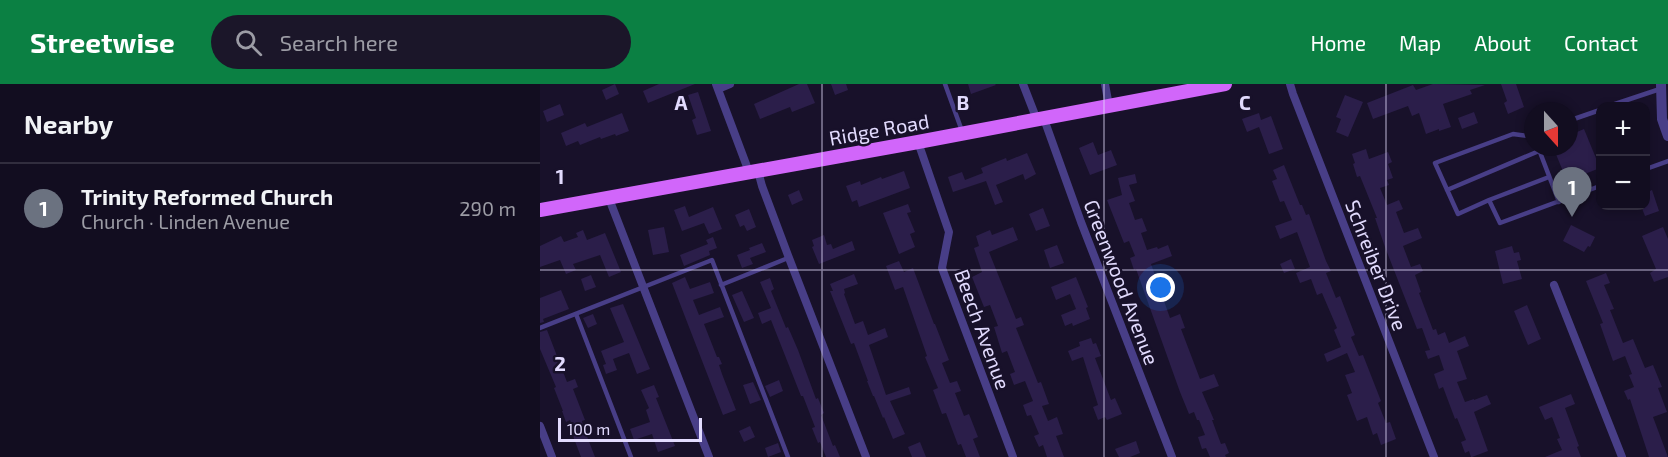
<!DOCTYPE html>
<html lang="en">
<head>
<meta charset="utf-8">
<style>
	body { margin:0; font-family:"Exo 2",sans-serif; background:#1b1629; color:#f1f3f6 }
	.controls { position:absolute; right:18px; top:18px; display:grid; overflow:hidden; border-radius:12px; box-shadow:0 3px 9px #0003 }
	.controls button { width:54px; height:54px; display:grid; place-items:center; padding:0; border:0; border-bottom:2px solid #312d3e; background:#120d20; color:#f1f3f6; font:30px sans-serif }
	.compass { position:absolute; left:984px; top:18px; width:54px; height:54px; border-radius:50%; background:#120d20; box-shadow:0 3px 9px #0003; rotate:159deg }
	.scale { position:absolute; left:18px; bottom:15px; width:144px; box-sizing:border-box; padding-left:6px; border:3px solid #e2dbfe; border-top:0; font-size:16px; line-height:21px; white-space:nowrap; color:#e2dbfe; -webkit-text-stroke:4px #18112a; paint-order:stroke }
	.you { position:absolute; left:621px; top:204px; width:21px; height:21px; margin:-15px; border:4px solid #fff; border-radius:50%; background:#1a73e8; box-shadow:0 0 0 9px #1a73e833 }
	.badge { display:grid; place-items:center; width:39px; height:39px; border-radius:50%; background:#0b8043; color:#fff; font-size:20px; font-weight:700 }
	.pin { position:absolute; translate:-50% -50px; filter:drop-shadow(0 2px 3px #0008) }
	.pin::after { content:''; position:absolute; top:32px; width:21px; height:18px; background:inherit; clip-path:polygon(0 0,100% 0,50% 100%) }
	.list { margin:0; padding:0; list-style:none }
	h2 { display:flex; justify-content:space-between; align-items:center; height:78px; margin:0; padding:0 24px; font-size:26px }
	h2 small { font-size:20px; font-weight:400; color:#9c9ca5 }
	.list li { display:grid; grid-template-columns:39px 1fr auto; gap:18px; align-items:center; box-sizing:border-box; height:90px; padding:0 24px; border-top:2px solid #312d3e }
	.list b { display:block; font-size:22px; white-space:nowrap }
	.list p { margin:0; font-size:20px; white-space:nowrap; color:#9c9ca5 }
	.list em { font-size:20px; font-style:normal; color:#9c9ca5 }
	.icon { flex:none; width:33px; height:33px; fill:none; stroke:currentColor; stroke-width:2; stroke-linecap:round; stroke-linejoin:round }
	.map { position:relative; flex:none; width:1128px; height:373px; overflow:hidden }
	header { display:flex; align-items:center; gap:36px; box-sizing:border-box; height:84px; padding:0 30px; background:#0b8043; color:#fff }
	header strong { font-size:28px }
	nav { display:flex; gap:33px; margin-inline-start:auto; font-size:21px }
	.search { width:420px; height:54px; background:#1b1629; display:flex; align-items:center; gap:15px; box-sizing:border-box; padding:0 21px; border-radius:33px; color:#9c9ca5; font-size:22px }
	main { display:flex }
	aside { flex:1; background:#120d20 }
	.map>svg:first-child { display:block }
</style>
</head>
<body>
<header>
<strong>Streetwise</strong>
<div class="search"><svg class="icon" aria-label="search" viewBox="0 0 24 24"><circle cx="10" cy="10" r="6"/><path d="M15 15l6 6"/></svg>Search here</div>
<nav><a>Home</a><a>Map</a><a>About</a><a>Contact</a></nav>
</header>
<main>
<aside>
<h2>Nearby<small></small></h2>
<ul class="list">
<li><span class="badge" style="background:#6b7280">1</span><div><b>Trinity Reformed Church</b><p>Church · Linden Avenue</p></div><em>290 m</em></li>
</ul>
</aside>
<div class="map">
<svg width="1128" height="373" viewBox="0 0 1128 373">
	<rect width="100%" height="100%" fill="#18112a"/>
	<!-- building -->
	<path fill="#2b1e4a" d="M75 0 79 10 66 16 62 6Z
		M119 0H155L108 19 103 7Z
		M259 0H267L275 19 252 28 250 23 220 35 214 20Z
		M291 0H306L308 6 295 11Z
		M428 0H455L456 1 431 10Z
		M893 0 945 1 930 6 932 10 903 20 911 43 899 47V45L886 50 879 29 872 32 868 22 833 35 827 19 873 1 876 6Z
		M961 0H976L984 23 968 30 964 19 967 17Z
		M158 8 171 47 157 51 152 36 156 34 148 11Z
		M805 11 823 18 808 53 796 48 801 35 796 33Z
		M20 20 24 31 7 38 3 27Z
		M934 28 938 39 922 45 918 34Z
		M82 29 89 47 76 52 75 50 61 55 60 53 40 61 38 57 26 62 21 49 45 39 47 43Z
		M719 29 721 36 731 32 743 65 729 70 719 43 707 48 702 35Z
		M1029 40H1033L1037 48 1044 45 1060 84 1027 97 1013 63H1029Z
		M553 58 558 71 571 66 577 81 550 91 539 64Z
		M826 65 829 75 848 68 852 78 848 80 853 94 847 96 849 101 840 104 847 121 859 116 863 125 856 128 864 149 878 144 882 154 863 162 871 183 880 180 883 187 875 191 881 208 879 209 893 246 896 245 898 251 905 248 909 259 925 252 929 262 917 267 927 295 917 298 925 318 934 315V316L947 311 951 320 934 328 948 367 932 373H931L929 367 925 369 921 358 926 356 917 334 915 335 903 303 899 305 894 290 904 286 899 271 888 275 885 267 890 266 882 244 877 245 845 163 835 134H837L820 92 817 93 813 80 815 79 812 70Z
		M487 69 496 90 485 96 483 90 456 101 463 118 455 121 446 97 413 108 408 93 422 88 425 96 443 89 441 84 466 74 467 77Z
		M744 81 760 121H762L766 131 769 130 786 177 791 187 786 189 796 214 800 212 815 251 811 253 819 272 823 271 841 317 838 319 846 339 850 338 856 355 841 361 837 349 833 351 827 333 817 337 807 311 812 309 805 291 815 288 807 269 787 278 784 270 801 263 794 246 797 244 782 209 777 211 771 195 760 199 756 189 770 183 757 148 740 155 735 142 752 136 744 117 740 118 732 97 737 95 733 86Z
		M364 87 370 104 319 123 317 116 312 118 306 102 320 97 321 101 341 93 342 95Z
		M595 90 597 99 589 101 595 117 589 119 595 136 602 134 607 147 601 149 607 166 617 163 618 165 628 161 632 172 611 180 630 234 640 230 645 244 641 245 660 295 674 290 679 302 662 308 674 336H672L681 360 685 359 689 369 685 371 686 373H670L666 364 662 365 658 353 665 351 659 336H657L654 328 649 330 640 308 596 185 594 186 590 174 595 172 589 157 584 159 567 116 582 111 578 94Z
		M259 106 263 116 252 121 248 111Z
		M1112 106 1119 127 1105 132 1101 122H1106V109Z
		M368 120 371 128 367 129 375 148 370 150 375 163 359 170 343 129Z
		M145 122 149 133 173 123 182 145 169 150 164 139 142 147 134 126Z
		M503 124 510 142 496 147 489 130Z
		M209 125 216 143 207 147 204 141 200 143 195 131Z
		M1031 141 1055 153 1050 163 1048 162 1044 168 1023 157Z
		M124 143 129 168 113 171 108 146Z
		M473 143 478 156 449 168 476 235 481 233 484 241 476 244 498 299 501 298 509 320 502 322 508 337 517 333 523 350 516 352 524 373H507L503 361 499 363 494 352 499 350 491 331 487 332 483 321 493 317 485 297 474 301 470 290 475 288 467 267 462 269 454 243 458 242 450 221 444 223 432 193 442 188 434 164 439 162 436 152 450 146 452 151Z
		M1123 143 1128 155V193L1114 198 1110 189 1116 185 1102 152Z
		M43 146 47 156 65 149 81 188 69 193 60 171 33 180 36 186 26 190 20 176 0 183V162L21 152 24 158 38 153 36 149Z
		M284 151 287 161 291 160 293 165 312 157 315 166 279 180 272 163 274 162 272 156Z
		M173 153 177 164 169 167 170 171 144 182 140 171 168 160 166 156Z
		M222 159 226 168 210 174 213 180 202 184 197 171 210 166 209 164Z
		M517 161 524 179 510 184 504 166Z
		M972 162 974 169 979 168 981 176 977 177 982 195 963 200 955 167Z
		M751 175 755 185 744 189 740 180Z
		M359 177 364 188 373 184 394 240H395L409 276 402 279 410 299 417 297 421 307 415 309 424 332 429 330 438 353 433 355 440 373H426L421 360 418 361 406 329 402 330 393 306 398 304 385 273 387 272 363 203 355 206 346 182Z
		M1066 189 1070 199 1064 201 1074 225 1070 226 1083 259 1093 255 1105 284 1113 281 1122 303 1118 304 1127 328 1113 333 1128 373H1109L1090 315 1088 316 1084 307 1094 303 1089 291 1092 290 1085 272 1073 277 1060 240 1063 239 1046 197Z
		M314 190 318 200 304 205 305 209 304 210 315 240 323 237 328 251 345 244 348 253 329 261 346 311 369 303 371 310 350 317 365 350 353 355 344 333 343 334 334 312H333L327 297H328L314 259 311 260 290 207H293L290 200Z
		M51 191 56 203 45 207 41 195Z
		M145 193 150 205 170 198 174 209 153 216 159 231 180 223 184 233 164 240 177 273H179L182 280 179 281 182 290 196 326 183 331 132 199Z
		M536 193 548 223 546 224 550 235 533 242 532 239 525 242 521 231 536 225 530 210 516 216 511 203Z
		M230 194 234 205 231 207 246 244 248 243 258 266 276 315 278 314 284 329 281 331 293 362 295 361 300 373H286L280 358 278 359 272 344 275 343 263 312H261L231 236 222 240 218 229 231 224 220 198Z
		M21 206 29 225 3 235 4 238 0 239V214Z
		M202 207 214 234 204 238 192 211Z
		M83 220 110 285 97 290 89 269 73 275 77 286 66 290 63 281 66 280 61 267 84 258 70 224Z
		M987 221 1001 255 988 261 974 227Z
		M53 230 57 240 48 244 43 234Z
		M7 246 27 298 35 295 38 303 33 305 45 336 42 337 43 342 55 373H41L33 352 36 351 30 336 26 338 22 327H23L14 304 16 303 0 265V248Z
		M551 254 553 260 556 259 561 272 555 274 571 316 575 314 582 330 567 336 565 333 558 336 553 323 558 321 543 273 532 277 528 267 540 262 539 258Z
		M239 296 243 307 230 313 225 302Z
		M213 298 221 316 210 320 203 301Z
		M114 301 119 313 116 314 135 362 118 368 112 350 94 356 90 345 110 338 106 326 109 324 101 306Z
		M1031 310 1035 320 1025 324 1039 362 1037 363 1041 373H1005L1022 366 1017 355 1020 354 1012 333 1005 336 999 323Z
		M210 342 215 353 204 358 199 347Z
		M596 357 600 369 590 373H579L575 365Z
		M380 358 386 373H372L368 363Z
		M238 359 241 368 228 373 225 364Z"/>
	<g fill="none" stroke-linecap="round" stroke-linejoin="round">
		<!-- service -->
		<path stroke="#483e87" stroke-width="4.5" d="M405 0 422 47
			M1069 22 1120 5
			M1031 36 1060 26
			M993 50 988 52 973 50 895 79 918 130 949 116 960 139 1060 102
			M998 63 1019 118
			M1106 85 1128 77
			M907 106 999 67
			M949 116 1009 93
			M181 201 248 174
			M36 230 91 373
			M0 244 172 176 248 373"/>
		<!-- minor -->
		<path stroke="#483e87" stroke-width="8" d="M176 0 209 88
			M483 0 497 36
			M565 0 569 22
			M750 0 753 10 894 373
			M178 5 190 0
			M504 35 541 138 632 373
			M378 58 409 148 402 184 473 373
			M218 87 222 102 249 174 326 373
			M68 112 169 373
			M1014 201 1082 373
			M0 342 12 373"/>
		<!-- tertiary -->
		<path stroke="#483e87" stroke-width="10" d="M1121 0 1122 35 1128 52"/>
		<!-- primary -->
		<path stroke="#d166fa" stroke-width="14" d="M0 126 378 58 685 0"/>
	</g>
	<!-- grid -->
	<path fill="none" stroke="#e2dbfe" stroke-width="1.5" stroke-opacity="0.55" d="M282 0V373M564 0V373M846 0V373M0 186H1128"/>
	<g text-anchor="middle" dominant-baseline="central" stroke-width="5" stroke-linejoin="round" paint-order="stroke">
		<!-- street labels -->
		<g font-size="20" fill="#e2dbfe" stroke="#18112a">
			<text transform="translate(339 45) rotate(-10)">Ridge Road</text>
			<text transform="translate(837 181) rotate(69)">Schreiber Drive</text>
			<text transform="translate(582 198) rotate(69)">Greenwood Avenue</text>
			<text transform="translate(443 245) rotate(70)">Beech Avenue</text>
		</g>
	</g>
	<g font-size="20" text-anchor="middle" font-weight="bold" fill="#e2dbfe" stroke="#18112a" stroke-width="5" stroke-linejoin="round" paint-order="stroke">
		<text x="141" y="26">A</text>
		<text x="423" y="26">B</text>
		<text x="705" y="26">C</text>
		<text x="20" y="100">1</text>
		<text x="20" y="287">2</text>
	</g>
</svg>
<div class="controls">
<button>+</button>
<button>−</button>
</div>
<svg class="compass" viewBox="-18 -18 36 36"><path d="M0-13l5 13h-10z" fill="#e53935"/><path d="M0 13l5-13h-10z" fill="#9c9ca5"/></svg>
<div class="scale">100 m</div>
<div class="you"></div>
<div class="pin badge" style="left:1032px;top:133px;background:#6b7280">1</div>
</div>
</main>
</body>
</html>
